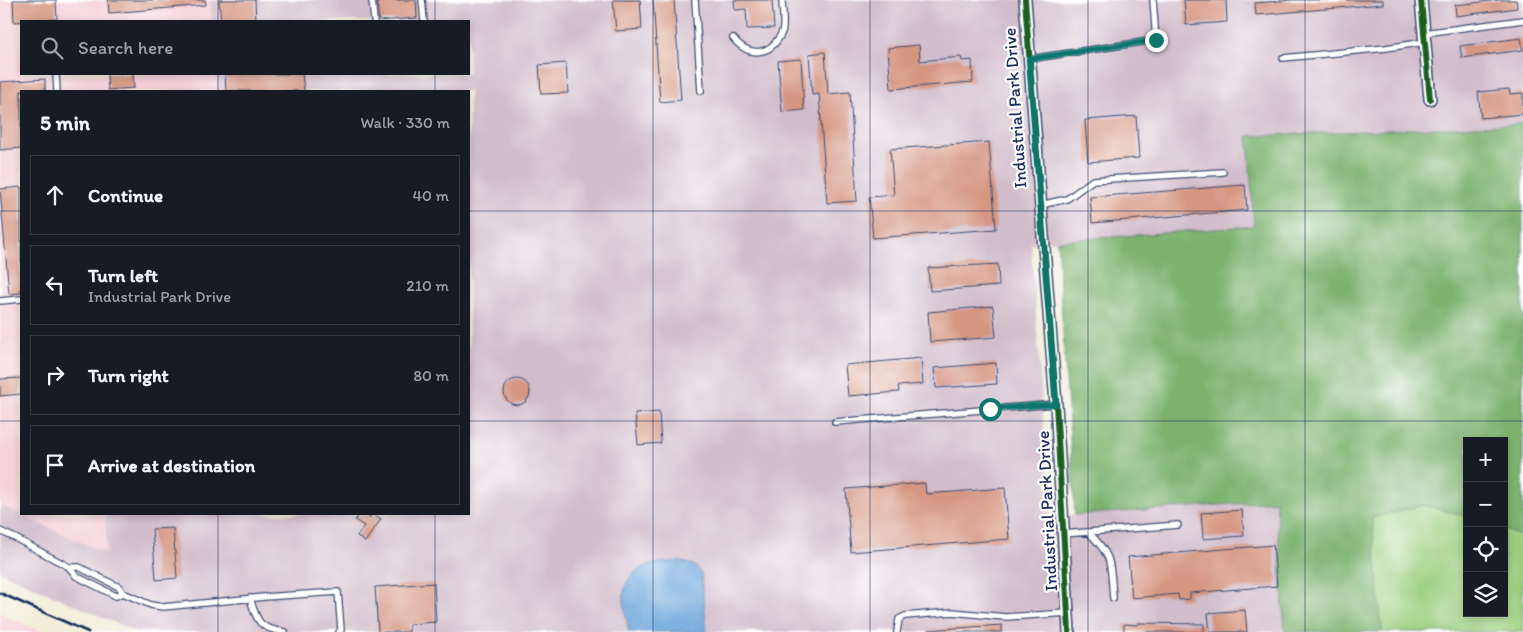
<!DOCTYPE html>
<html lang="en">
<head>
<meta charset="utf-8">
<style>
	body { margin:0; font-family:Itim,sans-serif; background:#20242c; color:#f1f3f6 }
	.controls { position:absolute; right:15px; bottom:15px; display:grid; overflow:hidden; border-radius:0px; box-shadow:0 2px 8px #0003 }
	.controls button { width:45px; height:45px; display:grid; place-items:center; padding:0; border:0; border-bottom:1px solid #363941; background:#171b24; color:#f1f3f6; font:25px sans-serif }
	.stop { position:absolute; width:15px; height:15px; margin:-11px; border:4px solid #0f766e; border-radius:50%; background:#fff }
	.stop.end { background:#0f766e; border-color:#fff; box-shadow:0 1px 5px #0008 }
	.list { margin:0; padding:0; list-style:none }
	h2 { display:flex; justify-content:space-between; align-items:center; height:65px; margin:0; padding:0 20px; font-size:21px }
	h2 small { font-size:16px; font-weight:400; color:#9ea1a6 }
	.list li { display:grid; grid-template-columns:32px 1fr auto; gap:15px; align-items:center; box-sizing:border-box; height:80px; margin:0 10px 10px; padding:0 10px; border:1px solid #363941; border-radius:0px }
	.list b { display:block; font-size:19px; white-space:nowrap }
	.list p { margin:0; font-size:16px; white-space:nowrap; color:#9ea1a6 }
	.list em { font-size:16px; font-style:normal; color:#9ea1a6 }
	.icon { flex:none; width:28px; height:28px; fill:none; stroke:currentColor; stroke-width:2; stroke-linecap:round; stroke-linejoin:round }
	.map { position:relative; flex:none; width:1523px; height:632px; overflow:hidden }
	.search { position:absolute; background:#171b24; box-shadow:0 2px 8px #0003; left:20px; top:20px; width:450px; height:55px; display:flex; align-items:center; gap:12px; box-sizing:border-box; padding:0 18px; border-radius:0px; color:#9ea1a6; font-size:19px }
	.panel { position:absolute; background:#171b24; box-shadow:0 2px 8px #0003; left:20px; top:90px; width:450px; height:425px; border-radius:0px }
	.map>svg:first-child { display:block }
</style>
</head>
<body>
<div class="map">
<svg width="1523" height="632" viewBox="0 0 1523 632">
	<rect width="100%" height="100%" fill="#fff"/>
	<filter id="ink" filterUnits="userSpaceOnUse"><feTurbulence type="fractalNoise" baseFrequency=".02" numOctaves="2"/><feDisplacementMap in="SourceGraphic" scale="10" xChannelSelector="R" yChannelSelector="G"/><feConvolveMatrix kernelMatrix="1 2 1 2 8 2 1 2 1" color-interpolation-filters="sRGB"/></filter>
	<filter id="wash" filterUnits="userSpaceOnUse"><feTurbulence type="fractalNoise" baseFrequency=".0096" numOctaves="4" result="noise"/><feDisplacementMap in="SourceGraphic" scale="20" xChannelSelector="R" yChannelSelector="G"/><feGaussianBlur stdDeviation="1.12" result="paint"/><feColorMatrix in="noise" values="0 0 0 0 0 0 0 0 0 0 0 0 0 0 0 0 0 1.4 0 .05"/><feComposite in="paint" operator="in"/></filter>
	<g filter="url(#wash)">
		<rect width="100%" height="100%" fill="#f2eeda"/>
		<!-- built -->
		<path fill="#f5cfd9" d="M0 0H210L212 21H21V74H216L217 91H21V514H105L107 554 0 505Z
			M0 613 41 632H0Z"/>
		<!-- industrial -->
		<path fill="#d1bdcb" d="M210 0H1523V124L1248 136 1254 226 1031 243 1050 516 1276 501 1285 632H136L0 572V505L107 554 105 514H469V91H217L216 74H469V21H212Z"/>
		<!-- green -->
		<path fill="#9bcf7f" stroke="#5b7f6e" d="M1423 505 1467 516V613H1504V529L1523 537V632H1382L1371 518Z"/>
		<!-- forest -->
		<path fill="#7cb26e" stroke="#4c7066" d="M1523 124V537L1504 529V441H1467V516L1423 505 1372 518 1382 632H1285L1276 501 1075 515 1057 241 1254 226 1248 136Z"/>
		<!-- water -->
		<path fill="#6aa4da" stroke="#426a9c" d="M680 561 694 565 701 573 707 632H629C627 622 623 602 624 593 629 563 656 563 680 561Z"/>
		<g id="blocks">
			<!-- building -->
			<path fill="#d59682" d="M13 0H56L57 19 14 22Z
				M108 0H205L206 5 109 13Z
				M219 0H255L256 21H221Z
				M377 0H416L417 18 379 21Z
				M613 0H640L642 29 616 31Z
				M653 0H674L681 100 660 102Z
				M734 0H772L774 28 747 29 746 9 735 10Z
				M1184 0H1226L1227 22 1186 25Z
				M1292 0H1383V4L1256 15 1255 3Z
				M1499 0H1516L1517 8 1456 16 1455 5Z
				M1521 38 1523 50 1462 58 1460 46Z
				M919 45 920 61 961 57 962 61 972 60 973 82 891 89 888 48Z
				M825 52 828 94 850 92 857 201 827 203 819 94 812 95 809 54Z
				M801 59 804 110 782 112 778 61Z
				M566 63 568 93 541 94 539 65Z
				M107 74H133L134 88 108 90Z
				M225 74H302L304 91H226Z
				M45 79V91H21V148L0 150V82Z
				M1509 89 1510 94 1523 93V114L1481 118 1478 92Z
				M1136 116 1139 158 1088 162 1085 120Z
				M989 142 996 229 873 238 869 197 894 195 890 149Z
				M1245 185 1247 210 1092 223 1090 197Z
				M21 187V293L9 294 0 189Z
				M998 264 999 286 930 291 928 268Z
				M993 306 996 337 930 342 928 312Z
				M921 358 923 384 898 386 899 392 848 396 845 365Z
				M996 363 997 384 936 388 934 368Z
				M21 378V394L0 396V379Z
				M504 392a13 13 0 1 1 26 0a13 13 0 1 1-26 0Z
				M659 412 661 443 638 445 635 414Z
				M925 483 926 494 1005 488 1009 539 851 552 846 489Z
				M1242 510 1244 536 1203 539 1201 513Z
				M360 514H364L370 517 373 514 381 519 365 542 357 536 364 526 355 520Z
				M173 528 177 578 156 580 152 529Z
				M1273 545 1277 586 1190 593V599L1179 600 1178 594 1132 598 1128 557Z
				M434 583 436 622 409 624V632H378L375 587Z
				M1245 610 1247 632H1210L1208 613Z
				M1138 623 1204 624V632H1124V624L1138 625Z
				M1002 625V632H928V630Z"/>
		</g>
	</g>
	<g filter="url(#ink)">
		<use href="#blocks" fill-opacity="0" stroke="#3b4c71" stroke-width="1"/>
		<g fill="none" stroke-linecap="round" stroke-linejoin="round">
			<defs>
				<path id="lane" d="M372 0 374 21
					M422 0 424 21
					M695 0 701 91
					M1424 33 1523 20
					M733 38C749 58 771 56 782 32 785 25 782 8 782 0
					M1283 58 1386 48 1425 42
					M1029 59 1156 40 1153 0
					M56 74 57 91
					M1040 205 1067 199 1093 180 1223 172
					M0 301 21 299
					M835 422 1056 404
					M0 531 15 538 69 567 76 576 116 596 123 593
					M1088 532C1114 557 1110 564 1113 598
					M1063 534 1178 525
					M69 567H79L119 587 123 593 151 605 163 607 264 597 338 592 341 630 339 632
					M250 598C257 622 259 629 285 632
					M897 632 899 619 905 616 952 612 1005 617 1068 613"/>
				<path id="street" d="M1025 0 1056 404 1069 632
					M1421 0 1430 99"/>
			</defs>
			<!-- lane casing -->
			<use href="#lane" stroke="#3b4c71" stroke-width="8"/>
			<!-- street casing -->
			<use href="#street" stroke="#3b4c71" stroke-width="14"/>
			<!-- lane -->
			<use href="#lane" stroke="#fff" stroke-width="5.5"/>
			<!-- street -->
			<use href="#street" stroke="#fff" stroke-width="11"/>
			<!-- rail -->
			<path stroke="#1b2f5e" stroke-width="3" d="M0 593 88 632"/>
			<defs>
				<path id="cycleway" d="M1025 0 1056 404 1069 632
					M1421 0 1430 99"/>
			</defs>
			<!-- cycleway casing -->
			<use href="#cycleway" stroke="#fff" stroke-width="9"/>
			<!-- cycleway -->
			<use href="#cycleway" stroke="#1b5e20" stroke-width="6"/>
		</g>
	</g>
	<g fill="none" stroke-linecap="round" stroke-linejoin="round" filter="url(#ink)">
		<!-- route -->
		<path stroke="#0f766e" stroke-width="6" d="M990 409 1056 404 1029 59 1156 40"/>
	</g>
	<!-- grid -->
	<path fill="none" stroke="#1b2f5e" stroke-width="1" stroke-opacity="0.55" d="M218 0V21M435 0V21M653 0V632M870 0V632M1088 0V632M1305 0V632M218 74V91M435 74V91M0 211H21M469 211H1523M0 421H21M469 421H1523M218 514V632M435 514V632"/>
	<g text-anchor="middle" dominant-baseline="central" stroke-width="4.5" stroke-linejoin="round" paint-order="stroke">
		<!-- street labels -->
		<g font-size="18" fill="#1b2f5e" stroke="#fff">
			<text transform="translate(1015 108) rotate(-94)">Industrial Park Drive</text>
			<text transform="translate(1047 511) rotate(-93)">Industrial Park Drive</text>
		</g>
	</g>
</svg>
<div class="controls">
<button>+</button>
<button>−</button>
<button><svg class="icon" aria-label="locate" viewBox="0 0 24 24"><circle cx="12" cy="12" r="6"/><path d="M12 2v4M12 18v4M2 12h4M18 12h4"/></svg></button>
<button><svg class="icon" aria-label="layers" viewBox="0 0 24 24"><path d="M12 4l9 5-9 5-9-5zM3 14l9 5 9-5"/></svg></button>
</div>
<div class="stop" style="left:990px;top:409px"></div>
<div class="stop end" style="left:1156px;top:40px"></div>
<div class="search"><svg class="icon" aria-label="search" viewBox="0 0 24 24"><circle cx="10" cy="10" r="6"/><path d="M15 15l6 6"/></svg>Search here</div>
<section class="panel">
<h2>5 min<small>Walk · 330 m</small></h2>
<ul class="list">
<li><svg class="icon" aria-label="ahead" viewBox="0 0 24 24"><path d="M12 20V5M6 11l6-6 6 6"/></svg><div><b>Continue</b></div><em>40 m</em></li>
<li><svg class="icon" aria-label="left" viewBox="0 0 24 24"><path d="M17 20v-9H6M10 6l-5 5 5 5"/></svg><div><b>Turn left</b><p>Industrial Park Drive</p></div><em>210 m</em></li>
<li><svg class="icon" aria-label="right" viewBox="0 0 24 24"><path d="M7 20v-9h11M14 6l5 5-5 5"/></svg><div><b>Turn right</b></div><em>80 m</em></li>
<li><svg class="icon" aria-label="arrive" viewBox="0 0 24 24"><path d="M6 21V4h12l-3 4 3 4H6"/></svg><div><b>Arrive at destination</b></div></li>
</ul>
</section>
</div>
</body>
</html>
